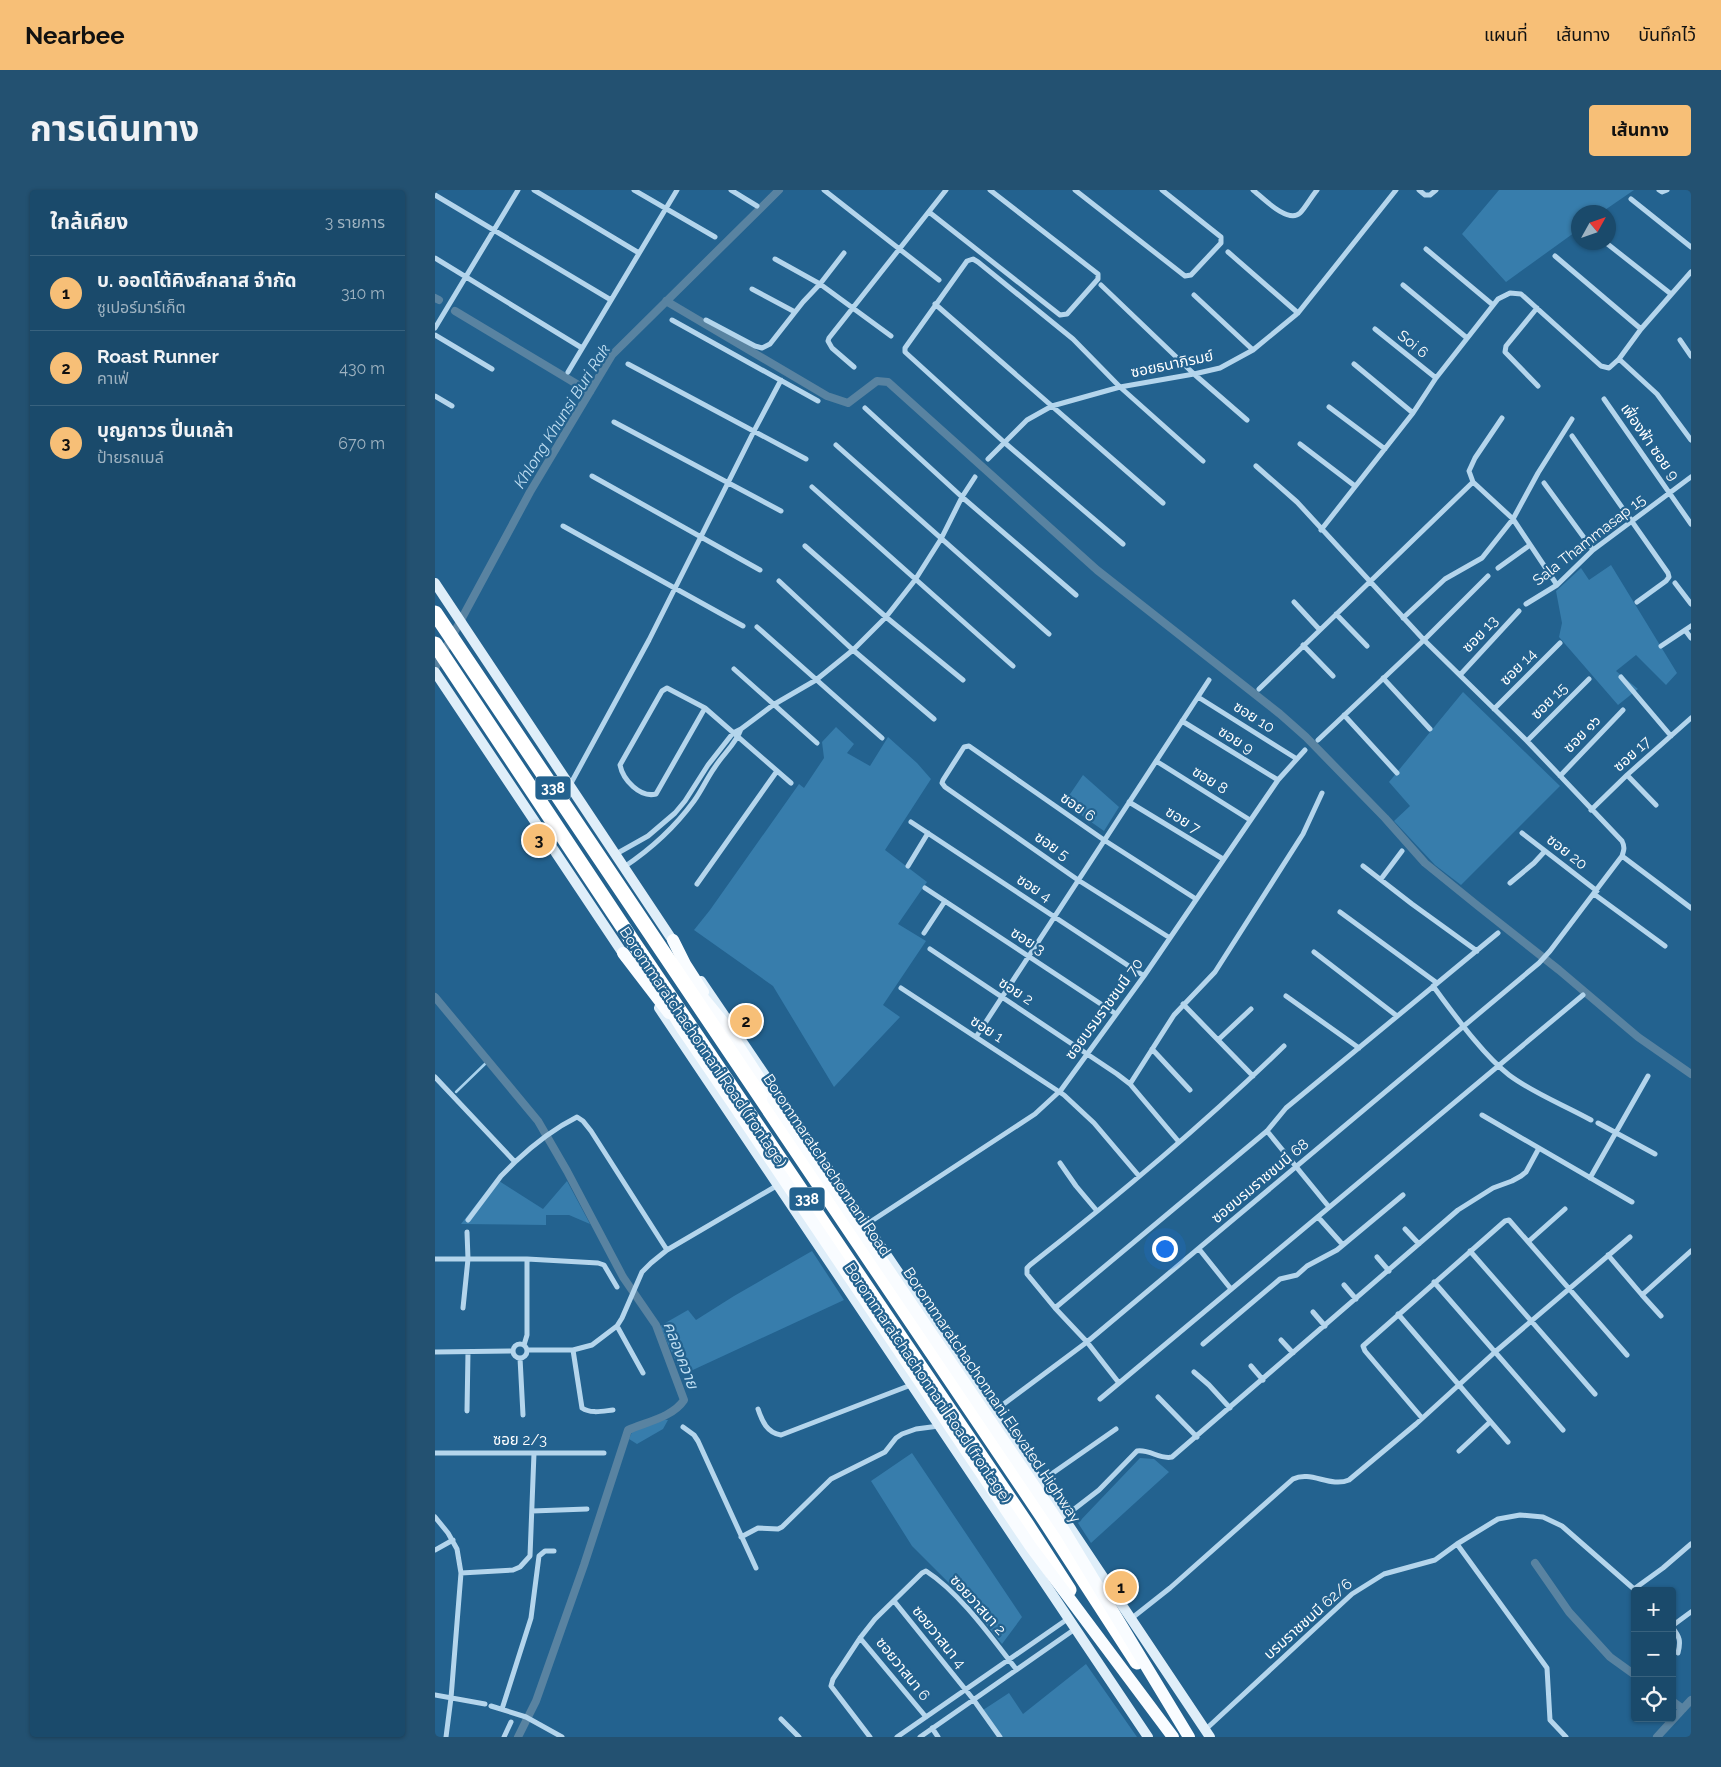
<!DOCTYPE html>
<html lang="th">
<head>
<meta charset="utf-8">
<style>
	body { margin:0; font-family:Raleway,"Noto Sans Thai",sans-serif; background:#235171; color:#f1f3f6 }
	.controls { position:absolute; right:15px; bottom:15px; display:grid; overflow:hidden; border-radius:5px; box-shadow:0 1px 4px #0004 }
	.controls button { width:45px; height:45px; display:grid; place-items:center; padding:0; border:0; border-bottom:1px solid #38627e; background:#1a4a6b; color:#f1f3f6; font:25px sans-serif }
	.compass { position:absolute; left:1136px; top:15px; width:45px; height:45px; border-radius:50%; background:#1a4a6b; box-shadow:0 1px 4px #0004; rotate:50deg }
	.you { position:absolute; left:729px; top:1058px; width:18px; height:18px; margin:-12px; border:4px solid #fff; border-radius:50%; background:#1a73e8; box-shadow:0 0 0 8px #1a73e833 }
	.badge { display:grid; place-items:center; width:32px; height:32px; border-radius:50%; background:#f7bf77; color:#111; font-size:16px; font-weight:700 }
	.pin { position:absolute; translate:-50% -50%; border:2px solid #fff; box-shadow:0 1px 5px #0006 }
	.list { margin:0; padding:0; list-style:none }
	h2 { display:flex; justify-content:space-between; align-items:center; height:65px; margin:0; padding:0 20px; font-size:21px }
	h2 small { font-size:16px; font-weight:400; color:#9fb3c1 }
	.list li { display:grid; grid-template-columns:32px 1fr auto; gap:15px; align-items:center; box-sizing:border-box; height:75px; padding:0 20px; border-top:1px solid #38627e }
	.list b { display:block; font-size:19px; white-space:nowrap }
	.list p { margin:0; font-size:16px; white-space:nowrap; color:#9fb3c1 }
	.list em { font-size:16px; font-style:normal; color:#9fb3c1 }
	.icon { flex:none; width:28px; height:28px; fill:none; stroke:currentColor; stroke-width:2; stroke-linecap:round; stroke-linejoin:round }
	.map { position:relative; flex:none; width:1256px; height:1547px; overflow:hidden; border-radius:5px }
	header { display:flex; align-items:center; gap:30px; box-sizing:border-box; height:70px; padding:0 25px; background:#f7bf77; color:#111 }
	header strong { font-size:24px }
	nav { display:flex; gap:28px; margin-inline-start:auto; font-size:18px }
	.intro { display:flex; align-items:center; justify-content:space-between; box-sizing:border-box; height:120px; padding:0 30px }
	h1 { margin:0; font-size:35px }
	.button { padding:12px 22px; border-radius:5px; background:#f7bf77; color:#111; font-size:18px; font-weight:700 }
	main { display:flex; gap:30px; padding:0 30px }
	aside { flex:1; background:#1a4a6b; border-radius:5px; box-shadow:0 1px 4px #0004 }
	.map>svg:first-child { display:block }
</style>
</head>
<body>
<header>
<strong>Nearbee</strong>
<nav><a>แผนที่</a><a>เส้นทาง</a><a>บันทึกไว้</a></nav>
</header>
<div class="intro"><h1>การเดินทาง</h1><a class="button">เส้นทาง</a></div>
<main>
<aside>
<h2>ใกล้เคียง<small>3 รายการ</small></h2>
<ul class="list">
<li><span class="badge">1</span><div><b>บ. ออตโต้คิงส์กลาส จำกัด</b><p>ซูเปอร์มาร์เก็ต</p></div><em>310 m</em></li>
<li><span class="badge">2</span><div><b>Roast Runner</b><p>คาเฟ่</p></div><em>430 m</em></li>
<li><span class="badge">3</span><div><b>บุญถาวร ปิ่นเกล้า</b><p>ป้ายรถเมล์</p></div><em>670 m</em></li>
</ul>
</aside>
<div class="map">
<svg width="1256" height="1547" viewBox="0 0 1256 1547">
	<rect width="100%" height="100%" fill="#23628f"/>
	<!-- green -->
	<path fill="#377dac" d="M1064 0H1199L1167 22H1144L1143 40 1071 92 1027 44Z
		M1176 375 1242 483 1231 495 1201 465 1181 481 1203 499 1183 515 1124 447 1127 433 1121 401 1146 378 1154 390Z
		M1028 502 1125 596 1026 695 1000 675 959 631 975 616 954 592Z
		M401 537 419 554 412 563 435 576 453 547 482 573 496 589 450 660 492 692 463 734 491 751 448 815 465 827 399 897 338 796 259 740 275 720 364 594 369 598 389 568 387 552Z
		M648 585 684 617 669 641 629 613Z
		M61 989 108 1019 132 991 155 1034 134 1025H111V1035L26 1034Z
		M377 1061 409 1110 247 1185 225 1136 253 1120 261 1130 299 1106Z
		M224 1229 233 1230 228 1239 202 1254 194 1249 197 1242Z
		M477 1263 587 1427 567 1454 532 1411 477 1356 436 1291Z
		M705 1268 719 1269 734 1282 656 1353 643 1333Z
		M651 1474 702 1547H567L548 1520 574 1503 588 1524Z"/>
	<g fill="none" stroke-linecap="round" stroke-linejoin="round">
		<!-- stream -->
		<path stroke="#a8d2ed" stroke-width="2.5" d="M21 902 53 871"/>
		<!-- canal -->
		<path stroke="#5983a1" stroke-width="8" d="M0 108 4 110
			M231 111 392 206 413 213 442 191 453 192 662 380 845 524 871 547 950 628 990 673 1043 716 1124 780 1203 847 1256 884
			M20 121 155 202
			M0 478 95 302 177 165 344 0
			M0 807 103 931 132 981 188 1087 221 1135 249 1210C238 1227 211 1232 193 1240L149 1375 101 1511 83 1547
			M1100 1373 1134 1422 1175 1467 1200 1485
			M1237 1511 1248 1519
			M1222 1547 1256 1510"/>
		<!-- street -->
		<path stroke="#b4d5ec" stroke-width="5" d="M99 0 204 63
			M199 0 280 47
			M296 0 322 16
			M389 0 504 90
			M640 0 750 86 756 85 786 53V47L727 0
			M818 0C828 8 853 34 865 23 871 17 876 7 882 0
			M984 0 990 5H995L1001 0
			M1224 0 1227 2 1232 0
			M0 5 176 110
			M1196 9 1256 57
			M494 22 625 125 632 124 663 89V84L555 0
			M1170 52 1236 104
			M991 59 1058 115
			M793 62 863 123
			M1120 66 1206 139
			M0 68 147 158
			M340 69 385 94 456 146
			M666 95 759 184 812 230
			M968 95 1032 148
			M317 99 360 122
			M759 105 818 160
			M500 114 728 313
			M1102 118 1071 156 1070 162 1103 196
			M237 130 383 211
			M271 130 320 156 327 158 335 154 368 112 385 94 409 63
			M0 138 83 0
			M940 139 1001 188
			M0 145 57 179
			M1245 150 1256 166
			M1184 169 1222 204 1256 250
			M193 174 371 269
			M919 174 978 223
			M419 177 397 158 393 151 394 148 511 0
			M133 182 242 0
			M0 206 17 216
			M1169 209 1256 334
			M894 217 950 259
			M430 218 527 307 641 405
			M179 232 346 321
			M1137 246 1233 383 1234 387 1231 391 1202 412
			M865 254 920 296
			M401 255 614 444
			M553 269 592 230 617 216 685 197 759 184 785 178 818 160 863 123 961 0
			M157 286 325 380
			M1038 292 1034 281 1040 268 1067 228
			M1109 293 1158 360
			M377 297 578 476
			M128 336 308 436
			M886 340 978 223 1001 188 1063 109 1075 103 1086 104 1166 176 1174 178 1184 169 1206 139 1256 82
			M688 354 570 253 470 162V158L532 71 538 69 543 72 638 149 685 197 768 271
			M370 356 451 427 528 490
			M1063 378 1095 355
			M344 391 418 460 499 529
			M1240 393 1256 414
			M859 412 884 439
			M1091 414 1122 395 1158 360 1256 287
			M901 424 932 456
			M968 428 1010 389 1047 368 1078 329 1122 395
			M322 437 447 548
			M1250 440 1256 448
			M868 455 898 486
			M1226 456 1256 436
			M299 479 382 553
			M1025 485 1084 421
			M1186 487 1236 546
			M948 488 995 539
			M824 499 1038 292 1078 329 1103 283 1137 229
			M763 507 862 569
			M270 518 221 604C205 608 188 590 185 575L227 501 232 498 270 518 356 593
			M1059 519 1125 453
			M909 525 962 583
			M747 531 843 590
			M883 550 989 450 1053 386
			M1092 551 1154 489
			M721 571 815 630
			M1192 585 1221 615
			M1125 586 1188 520
			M135 595 214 450 319 241 346 190
			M694 612 788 669
			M1156 620 1192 585 1256 528
			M476 632 709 786
			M1087 643 1162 701
			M181 664 213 646 240 623 250 611 273 575 298 543 306 539 338 515 381 490 418 460 451 427 480 390 506 349 527 307 540 287
			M1187 666 1256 718
			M473 676 493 643
			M928 676 977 714 1042 761
			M189 677C216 659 240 637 259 611 267 600 272 588 280 577 288 564 301 554 306 539
			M946 689 967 661
			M1075 693 1099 673 1110 661
			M262 694 342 581
			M490 698 681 824
			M1159 704 1230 756
			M905 722 1002 793
			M489 743 510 711
			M735 748 643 690 510 597 507 593 508 590 529 557 534 556 669 650 761 709
			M495 759 682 884 695 894 744 952
			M879 762 962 826
			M998 796C1019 824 1047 864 1074 885 1098 903 1129 915 1156 930
			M466 798 629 905 659 933 704 986
			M851 806 924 858
			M748 814 818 886
			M541 847 774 490
			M783 850 816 819
			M717 859 755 900
			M0 887 80 972C98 955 120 938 142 927L148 931 156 941 232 1060
			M695 894 739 825 780 782 868 644 887 603
			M1047 925 1197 1012
			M1163 933 1220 964
			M832 941 894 1017
			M625 973 641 996 662 1021
			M1155 988 1213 886
			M883 1027 908 1055
			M33 1030 66 986 80 972
			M432 1034 600 924 626 900 709 786 843 590 870 560
			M970 1039 984 1054
			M1094 1051 1130 1019
			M764 1059 796 1099
			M1035 1061 1160 1204
			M1173 1065 1207 1105 1256 1061
			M942 1067 954 1081
			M0 1069H92L163 1073 169 1075 182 1097
			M999 1092 1128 1240
			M909 1095 921 1109
			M1207 1105 1226 1126
			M28 1118 33 1069 32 1042
			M620 1118 592 1084V1078L595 1075C683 1006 769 934 849 856
			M878 1122 890 1136
			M963 1124 1073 1252
			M182 1136 208 1183
			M846 1150 858 1163
			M78 1161a7 7 0 1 1 14 0a7 7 0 1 1-14 0Z
			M768 1154 845 1089 862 1085 872 1076 902 1060 968 1005
			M89 1155 92 1145V1069
			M92 1160H138L157 1155 182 1136 187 1128 207 1082 216 1073 232 1060 343 995
			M138 1160 147 1218C156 1224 168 1221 178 1220
			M0 1162 78 1161
			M85 1168 88 1225
			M816 1176 828 1190
			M759 1182 774 1195 795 1218
			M684 1193 652 1152 620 1118 832 941 851 918 1063 743
			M723 1207 762 1247
			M665 1209 1148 805
			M323 1219C327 1231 332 1243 346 1245L476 1195
			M32 1221 33 1162
			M558 1222 652 1152 1104 773 1115 761 1187 666C1189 660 1190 657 1187 651L1092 551 989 450 862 312 821 276
			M987 1228 930 1161 928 1156 1070 1031 1074 1030 1192 1165
			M248 1237 259 1245 263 1251 321 1378
			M1024 1261 1055 1232
			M0 1263H169
			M605 1292 681 1239
			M97 1321 152 1319
			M0 1327 13 1343 22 1359 26 1383 16 1508 11 1547
			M629 1327 664 1300 702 1261C715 1259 725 1270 737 1267L1023 1020 1058 998 1077 991 1086 986 1091 982 1104 958
			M306 1347 323 1338 343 1339 347 1337 396 1289 450 1262 461 1248 467 1244 481 1239 504 1236
			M1022 1354 1112 1478 1115 1530 1131 1547
			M0 1360 18 1350
			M26 1383 78 1380 85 1377 95 1366 99 1263
			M459 1411 538 1509 565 1547
			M697 1428 735 1398 858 1289C876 1280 895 1298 914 1290L981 1234 1060 1162 1195 1047
			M1237 1436 1256 1422
			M1237 1437C1245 1447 1246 1451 1243 1463
			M425 1448 491 1527
			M0 1505 50 1514
			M56 1516 91 1527 127 1547
			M67 1519 96 1428 104 1366 110 1361H119
			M346 1529 364 1547
			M497 1538 503 1547
			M770 1540 917 1404 949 1384 1000 1370 1022 1354 1063 1329 1085 1325 1108 1327 1127 1336 1199 1399 1228 1378 1256 1354
			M69 1547 76 1532
			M435 1547 396 1496 398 1489 425 1448 440 1429 487 1383 491 1381C525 1403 556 1447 581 1479
			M462 1547 634 1428
			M485 1547 640 1439"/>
		<!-- secondary -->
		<path stroke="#dfeef9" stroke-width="10" d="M0 393 242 757
			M0 482 191 768
			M266 791 558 1222 775 1547
			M224 818 713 1547"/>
		<!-- primary -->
		<path stroke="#f9fcff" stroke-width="12" d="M238 750 250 774 268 802
			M188 763 234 823
			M259 797 287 831 338 909
			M232 814 248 840 305 924"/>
		<!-- highway -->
		<path stroke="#fff" stroke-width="15" d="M0 423 610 1330 702 1472
			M0 454 198 752 592 1335 634 1400"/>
		<!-- primary-bridge -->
		<path stroke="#f9fcff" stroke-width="12" d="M338 909 630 1342 754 1547
			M305 924 596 1357 738 1547"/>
	</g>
	<g text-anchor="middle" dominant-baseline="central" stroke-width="4.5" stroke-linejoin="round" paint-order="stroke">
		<!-- shield labels -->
		<g fill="#23628f" stroke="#bdd0dd" stroke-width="1">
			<rect x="100.5" y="586.5" width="35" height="23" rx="4"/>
			<rect x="354.5" y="997.5" width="35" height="23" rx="4"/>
		</g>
		<g font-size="14" font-weight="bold" fill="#fff">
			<text x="118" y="598">338</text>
			<text x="372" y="1009">338</text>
		</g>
		<!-- street labels -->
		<g font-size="15" fill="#fff" stroke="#23628f">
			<text transform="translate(978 154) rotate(39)">Soi 6</text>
			<text transform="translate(737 174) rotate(-12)">ซอยธนาภิรมย์</text>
			<text transform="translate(1215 252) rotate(55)">เฟื่องฟ้า ซอย 9</text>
			<text transform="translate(1154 350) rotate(-38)">Sala Thammasap 15</text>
			<text transform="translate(1045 444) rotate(-47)">ซอย 13</text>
			<text transform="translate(1083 477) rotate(-45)">ซอย 14</text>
			<text transform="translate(1114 511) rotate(-45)">ซอย 15</text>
			<text transform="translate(819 527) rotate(32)">ซอย 10</text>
			<text transform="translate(1147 544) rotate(-46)">ซอย ๑๖</text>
			<text transform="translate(801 550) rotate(32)">ซอย 9</text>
			<text transform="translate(1197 564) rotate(-42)">ซอย 17</text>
			<text transform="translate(775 590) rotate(32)">ซอย 8</text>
			<text transform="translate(643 617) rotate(35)">ซอย 6</text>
			<text transform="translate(748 630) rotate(32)">ซอย 7</text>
			<text transform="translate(617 656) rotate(35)">ซอย 5</text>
			<text transform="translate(1132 662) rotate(38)">ซอย 20</text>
			<text transform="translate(599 698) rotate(33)">ซอย 4</text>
			<text transform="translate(593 751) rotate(33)">ซอย 3</text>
			<text transform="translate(581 801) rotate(33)">ซอย 2</text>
			<text transform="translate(669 819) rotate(-54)">ซอยบรมราชชนนี 70</text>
			<text transform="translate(552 839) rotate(33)">ซอย 1</text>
			<text transform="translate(268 857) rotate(56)">Borommaratchachonnani Road (frontage)</text>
			<text transform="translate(392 975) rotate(56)">Borommaratchachonnani Road</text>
			<text transform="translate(825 991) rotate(-40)">ซอยบรมราชชนนี 68</text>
			<text transform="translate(493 1193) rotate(56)">Borommaratchachonnani Road (frontage)</text>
			<text transform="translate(557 1205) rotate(56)">Borommaratchachonnani Elevated Highway</text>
			<text x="85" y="1250">ซอย 2/3</text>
			<text transform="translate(543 1415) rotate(48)">ซอยวาสนา 2</text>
			<text transform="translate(873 1429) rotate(-42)">บรมราชชนนี 62/6</text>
			<text transform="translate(504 1447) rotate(51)">ซอยวาสนา 4</text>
			<text transform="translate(468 1479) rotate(51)">ซอยวาสนา 6</text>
		</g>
		<!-- water labels -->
		<g font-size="16" font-style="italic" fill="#c0dff3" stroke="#23628f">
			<text transform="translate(127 226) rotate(-58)">Khlong Khunsi Buri Rak</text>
			<text transform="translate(246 1165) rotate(69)">คลองควาย</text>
		</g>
	</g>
</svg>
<div class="controls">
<button>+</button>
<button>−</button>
<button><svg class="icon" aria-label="locate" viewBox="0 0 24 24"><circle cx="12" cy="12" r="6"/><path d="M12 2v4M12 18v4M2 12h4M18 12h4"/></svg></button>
</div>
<svg class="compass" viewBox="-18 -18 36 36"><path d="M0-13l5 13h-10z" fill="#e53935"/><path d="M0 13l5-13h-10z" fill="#9fb3c1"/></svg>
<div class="you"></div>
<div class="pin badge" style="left:686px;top:1397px">1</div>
<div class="pin badge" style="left:311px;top:831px">2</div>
<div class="pin badge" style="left:104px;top:650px">3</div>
</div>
</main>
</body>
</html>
